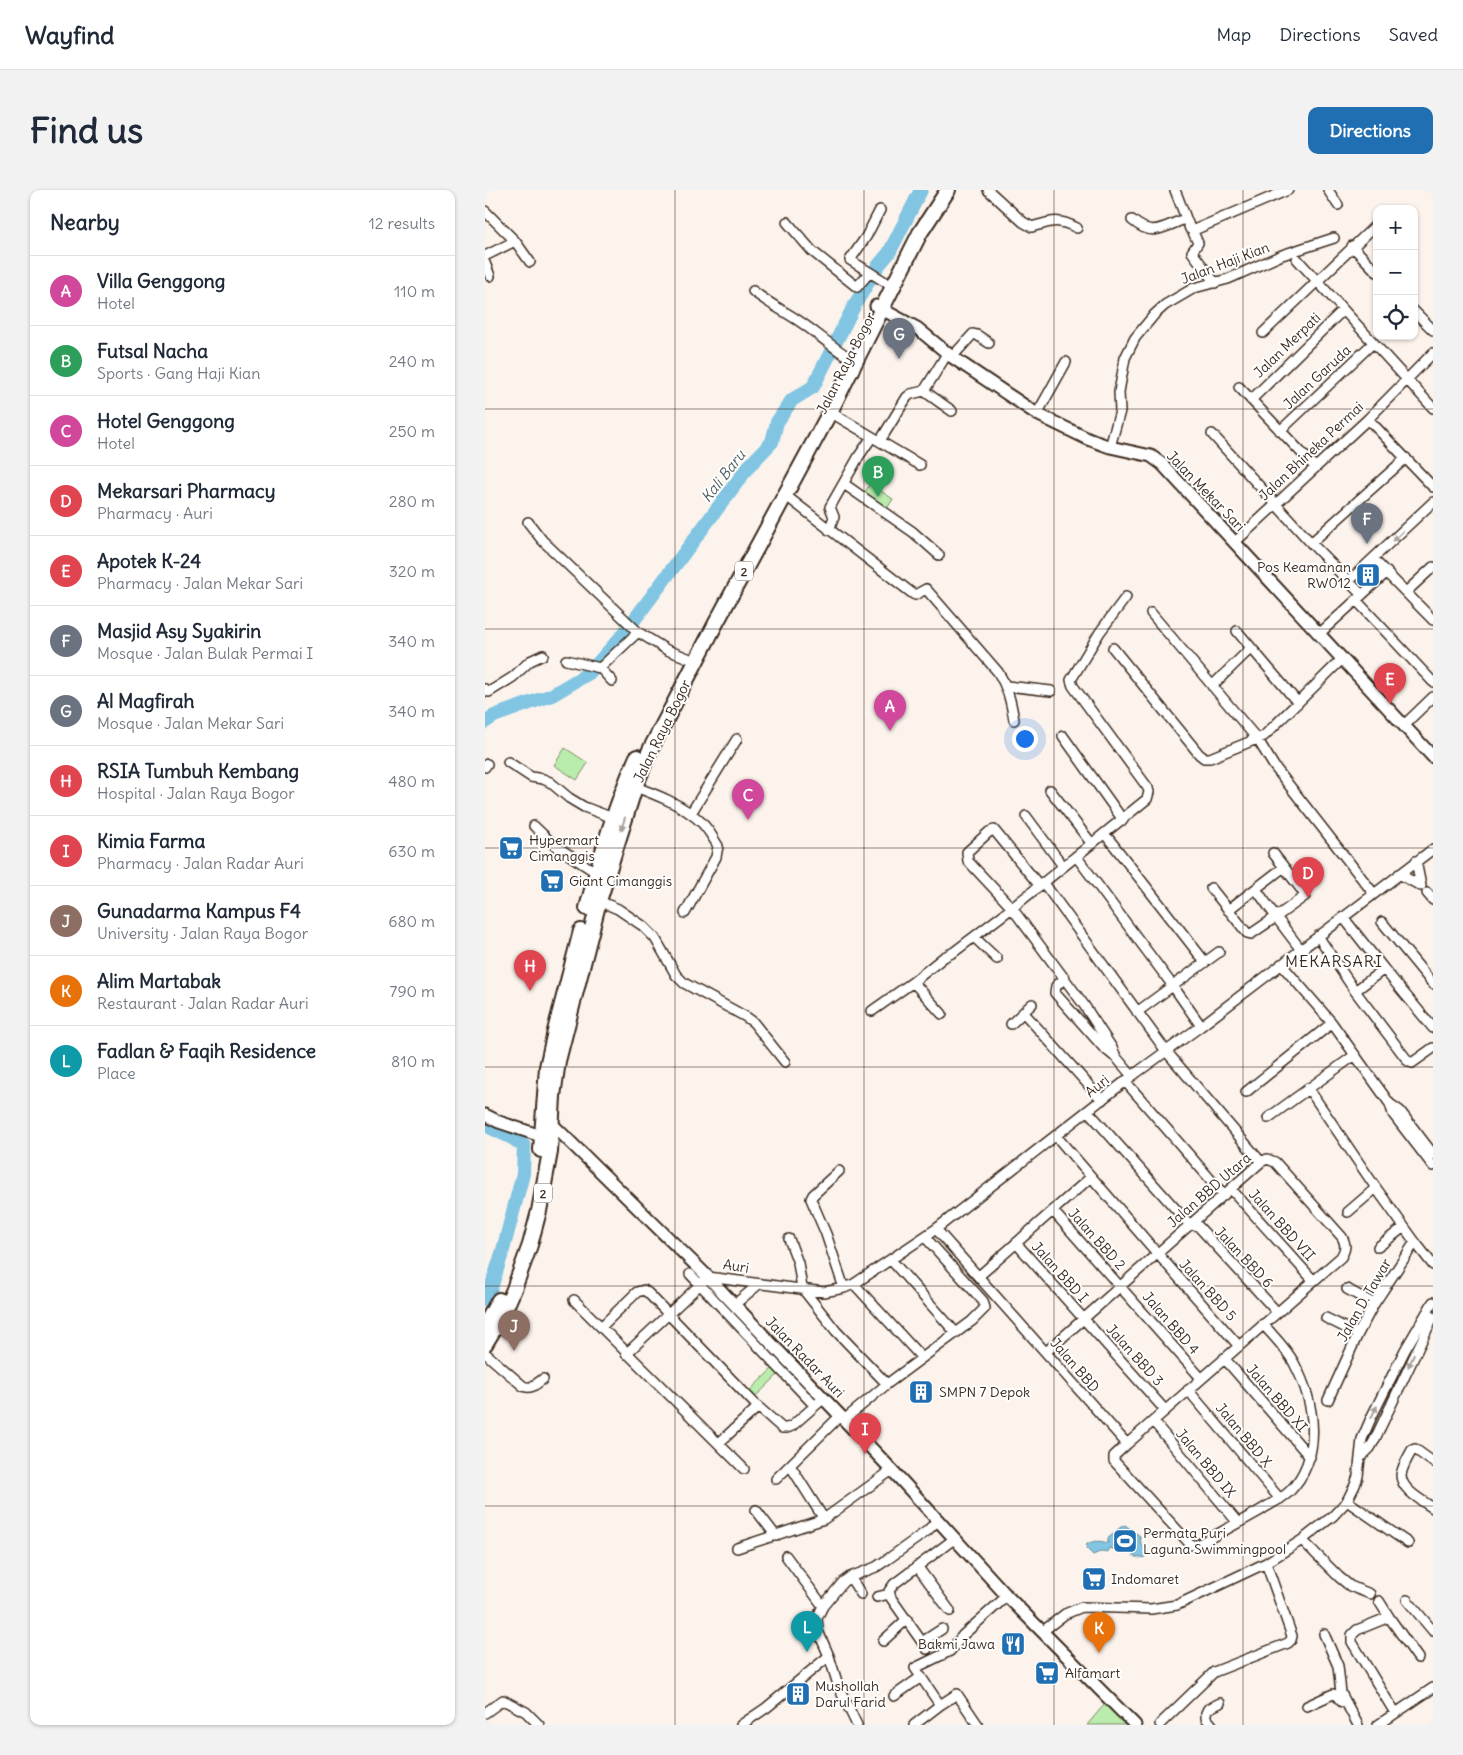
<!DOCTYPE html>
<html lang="en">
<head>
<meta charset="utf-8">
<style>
	body { margin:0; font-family:Delius,sans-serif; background:#f2f2f3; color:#1f2937 }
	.controls { position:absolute; right:15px; top:15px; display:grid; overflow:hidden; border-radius:10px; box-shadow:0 1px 4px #0004 }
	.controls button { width:45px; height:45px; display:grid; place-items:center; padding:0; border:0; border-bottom:1px solid #e0e1e3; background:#fff; color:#1f2937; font:25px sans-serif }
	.you { position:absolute; left:539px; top:548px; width:18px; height:18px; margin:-12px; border:4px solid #fff; border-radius:50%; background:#1a73e8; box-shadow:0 0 0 8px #1a73e833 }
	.badge { display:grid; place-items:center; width:32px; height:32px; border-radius:50%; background:#1f6fb2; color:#fff; font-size:16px; font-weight:700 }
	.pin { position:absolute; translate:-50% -41px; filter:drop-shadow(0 1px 2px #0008) }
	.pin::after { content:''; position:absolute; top:26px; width:18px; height:15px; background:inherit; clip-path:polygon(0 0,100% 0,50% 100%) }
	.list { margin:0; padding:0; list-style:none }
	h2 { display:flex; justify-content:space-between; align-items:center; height:65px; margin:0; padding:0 20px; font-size:21px }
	h2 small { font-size:16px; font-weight:400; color:#747a83 }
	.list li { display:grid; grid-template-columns:32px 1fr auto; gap:15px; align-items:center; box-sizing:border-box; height:70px; padding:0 20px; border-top:1px solid #e0e1e3 }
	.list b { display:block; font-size:19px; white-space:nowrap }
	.list p { margin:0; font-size:16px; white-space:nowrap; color:#747a83 }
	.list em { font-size:16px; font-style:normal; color:#747a83 }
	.icon { flex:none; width:28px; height:28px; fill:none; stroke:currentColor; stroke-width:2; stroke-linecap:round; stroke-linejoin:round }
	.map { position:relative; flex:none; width:948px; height:1535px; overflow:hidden; border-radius:10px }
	header { display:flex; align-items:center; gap:30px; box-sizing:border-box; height:70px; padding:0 25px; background:#fff; border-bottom:1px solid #e0e1e3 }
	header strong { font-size:24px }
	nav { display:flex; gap:28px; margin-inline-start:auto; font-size:18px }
	.intro { display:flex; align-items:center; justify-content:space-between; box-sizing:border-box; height:120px; padding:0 30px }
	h1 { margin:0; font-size:35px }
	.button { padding:12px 22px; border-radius:10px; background:#1f6fb2; color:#fff; font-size:18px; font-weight:700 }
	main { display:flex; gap:30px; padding:0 30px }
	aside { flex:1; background:#fff; border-radius:10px; box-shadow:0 1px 4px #0004 }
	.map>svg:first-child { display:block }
</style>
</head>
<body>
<header>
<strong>Wayfind</strong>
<nav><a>Map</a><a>Directions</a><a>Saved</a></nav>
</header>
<div class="intro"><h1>Find us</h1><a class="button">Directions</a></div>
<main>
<aside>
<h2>Nearby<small>12 results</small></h2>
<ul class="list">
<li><span class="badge" style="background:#d1479c">A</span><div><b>Villa Genggong</b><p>Hotel</p></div><em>110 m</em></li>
<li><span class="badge" style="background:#2e9e5b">B</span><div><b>Futsal Nacha</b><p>Sports · Gang Haji Kian</p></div><em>240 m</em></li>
<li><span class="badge" style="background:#d1479c">C</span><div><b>Hotel Genggong</b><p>Hotel</p></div><em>250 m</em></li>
<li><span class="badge" style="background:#e0444e">D</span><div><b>Mekarsari Pharmacy</b><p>Pharmacy · Auri</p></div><em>280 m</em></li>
<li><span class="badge" style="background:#e0444e">E</span><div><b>Apotek K-24</b><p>Pharmacy · Jalan Mekar Sari</p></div><em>320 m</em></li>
<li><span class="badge" style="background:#6b7280">F</span><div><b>Masjid Asy Syakirin</b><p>Mosque · Jalan Bulak Permai I</p></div><em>340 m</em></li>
<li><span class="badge" style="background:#6b7280">G</span><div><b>Al Magfirah</b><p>Mosque · Jalan Mekar Sari</p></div><em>340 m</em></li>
<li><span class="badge" style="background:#e0444e">H</span><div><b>RSIA Tumbuh Kembang</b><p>Hospital · Jalan Raya Bogor</p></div><em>480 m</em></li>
<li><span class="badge" style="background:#e0444e">I</span><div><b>Kimia Farma</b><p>Pharmacy · Jalan Radar Auri</p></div><em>630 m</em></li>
<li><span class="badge" style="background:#8d6e63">J</span><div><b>Gunadarma Kampus F4</b><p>University · Jalan Raya Bogor</p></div><em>680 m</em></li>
<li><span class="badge" style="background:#e8710a">K</span><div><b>Alim Martabak</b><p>Restaurant · Jalan Radar Auri</p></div><em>790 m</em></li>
<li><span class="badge" style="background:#0f9aa8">L</span><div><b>Fadlan &amp; Faqih Residence</b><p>Place</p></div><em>810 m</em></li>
</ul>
</aside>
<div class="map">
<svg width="948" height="1535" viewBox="0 0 948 1535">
	<rect width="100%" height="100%" fill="#fcf3ec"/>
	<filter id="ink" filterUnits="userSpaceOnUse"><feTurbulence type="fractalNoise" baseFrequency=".02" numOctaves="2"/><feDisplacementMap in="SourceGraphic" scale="10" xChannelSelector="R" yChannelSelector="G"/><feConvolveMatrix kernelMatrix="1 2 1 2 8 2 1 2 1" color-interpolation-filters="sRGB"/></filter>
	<g filter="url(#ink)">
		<!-- green -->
		<path fill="#baecad" stroke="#7a8b66" d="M385 294 408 309 401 320 378 305Z
			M80 558 103 573 92 590 69 575Z
			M223 1087 339 1208 330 1216 297 1181 267 1210 261 1204 291 1175 215 1095Z
			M624 1509 650 1535H602Z"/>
		<!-- water -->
		<path fill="#81c5e2" stroke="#658794" d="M640 1335 655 1346 656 1354 663 1360 660 1367C650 1370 647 1365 642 1358H634L632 1360 625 1358 623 1359V1362L617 1361 608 1365 601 1358 602 1354C609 1350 616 1351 623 1353V1348C630 1344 632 1338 640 1335Z"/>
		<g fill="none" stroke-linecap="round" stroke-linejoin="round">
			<!-- shore -->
			<path stroke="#57686c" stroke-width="1" d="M640 1341 650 1348V1356L648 1357 643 1353 631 1351 636 1342Z"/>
			<!-- river -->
			<path stroke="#81c5e2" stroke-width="14" d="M0 532 9 526 67 505 104 483 138 445 264 276 287 252 292 232 307 210 328 197 369 116 393 76 404 63 436 0
				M0 935 27 948 39 956 38 984 18 1060 5 1101 0 1109"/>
			<defs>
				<path id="minor" d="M503 0 538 32 547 37C567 31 572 28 592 38
					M690 0 704 36 705 39 709 40 803 0
					M843 0 853 15
					M395 20 381 47 365 70 402 93
					M0 21 30 51 0 66
					M647 30C668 48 677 37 700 29
					M302 32 327 61 372 97 384 83
					M707 40 713 53 707 62 730 93
					M30 51 45 72
					M867 56 892 82
					M812 69 948 218
					M0 73 5 86
					M268 101C283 113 299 121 314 131 332 143 347 157 365 168
					M929 121 948 140
					M778 143 892 34
					M467 167 488 144 492 145 504 153
					M754 197 830 277
					M439 201 467 221
					M766 210 858 120
					M345 222 435 275
					M552 224 581 172
					M883 229 948 297
					M795 241 888 153
					M727 244 826 353 877 405
					M395 251 422 207 426 204 439 201 462 164
					M625 257 635 221 634 202 640 168 650 148 669 125 680 115 709 98 743 89 797 65 849 48
					M359 294 428 342 454 365
					M300 305 428 404 430 405 441 399 513 482C523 498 526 512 529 530
					M43 332 57 350 153 442 182 460 203 468
					M344 340 349 327 345 317 374 266 387 247
					M749 353 883 229 948 163
					M826 353 921 268
					M888 369 948 430
					M864 391 948 312
					M921 402 948 377
					M871 410 948 492
					M666 423 773 550 789 576 889 704
					M752 441 813 513
					M834 444 902 382
					M628 458 714 564 719 568H725L779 546 857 469
					M81 470 115 478 153 442
					M115 478 127 491
					M522 496 566 501
					M727 496 766 458
					M0 499 4 502 28 487 45 471 58 465
					M919 535 948 507
					M578 546 638 630
					M23 572 46 587 58 589 65 592 84 608 99 617 128 628
					M0 577 2 574
					M145 595C170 604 199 615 217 633 224 640 228 648 233 656L231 667 200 723
					M565 600 607 654
					M206 623 252 549
					M541 626 578 676
					M49 636 69 655 112 683
					M620 644 720 772
					M591 666 688 796 716 836
					M931 671 936 696
					M914 684 936 696
					M558 692 681 861 776 972
					M554 695 509 640 504 642 482 662 483 671 527 718 599 815 627 858 631 867 647 886
					M726 698 762 743 766 744 791 727 816 760
					M771 699 791 727 820 706 819 703 788 663
					M942 703 948 710
					M114 711 133 719 158 736 170 748 191 785 199 793 261 827 268 832 300 872
					M743 720 799 677
					M858 727 899 779 948 838
					M897 732 948 794
					M833 746 870 801 923 871 927 873 948 858
					M489 747 512 769
					M796 774 847 833 905 914 908 924 948 976
					M580 788 571 796 570 803 618 857 629 866
					M428 792 457 824
					M870 801 899 779
					M387 821 428 792 459 767 469 762 527 718 662 609 664 602 663 598 588 496 586 490 615 442 641 407
					M652 822 734 762
					M539 823 617 910
					M526 834 547 814
					M640 891 739 1005
					M823 898 891 998 930 1052 948 1075
					M761 902 847 833
					M905 914 915 921 948 964
					M603 921 704 1034 713 1036 792 1122
					M783 928 870 865
					M571 946 672 1063 753 1155
					M354 981 328 1005 326 1009 341 1044 359 1098
					M746 999 828 1090
					M568 1021 716 1188
					M863 1022 891 998
					M451 1039 642 1254 856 1067C861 1059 861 1054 857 1047L790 972 782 969 776 972 561 1162
					M304 1049 313 1073 317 1098 351 1141 402 1194
					M531 1053 680 1220
					M893 1057 919 1037
					M406 1070 471 1143
					M205 1084 330 1216
					M494 1086 606 987
					M369 1094 437 1168
					M862 1099 889 1114
					M89 1110 116 1137 152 1102 159 1100 163 1103 272 1216 297 1238H302L307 1236 339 1208
					M249 1115 274 1094
					M841 1128 873 1144
					M116 1137 259 1279
					M0 1163 38 1196C46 1200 51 1194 58 1189
					M141 1164 223 1087 339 1102 359 1098 369 1094 451 1039 647 886 716 836 948 659
					M739 1168 825 1267
					M703 1200 795 1309
					M843 1210 873 1144 889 1114 930 1052
					M359 1230 402 1194 487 1131 500 1118 498 1111 440 1047
					M668 1231 753 1333
					M234 1253 273 1217
					M642 1254 629 1266V1271L706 1355H712C733 1344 755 1332 776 1320 785 1314 796 1309 804 1302 839 1267 830 1212 809 1173 802 1159 789 1147 778 1134
					M875 1268 885 1258 889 1251 948 1127
					M948 1272 930 1259 927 1260C923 1267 917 1277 916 1285 916 1300 938 1311 948 1318
					M308 1280 339 1329
					M291 1289 355 1226
					M862 1311 923 1353
					M271 1320 291 1346
					M817 1350 854 1387 865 1396 885 1404
					M252 1358 339 1329 407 1280
					M301 1366 338 1416
					M432 1376 465 1421
					M365 1387 376 1404
					M392 1407 404 1404
					M922 1410 948 1441
					M894 1411 904 1427
					M558 1441 580 1424 597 1417 666 1419 692 1415 781 1373 817 1350 848 1326 862 1311 870 1295 873 1286 877 1249 887 1226 920 1160 948 1112
					M839 1444 853 1476 856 1503 873 1535
					M398 1451 422 1429
					M437 1452 457 1439
					M442 1459 406 1408 404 1401 409 1394 469 1349
					M409 1506 436 1487
					M822 1516 848 1504 851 1505 857 1512
					M0 1523 18 1510 41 1522 54 1535
					M910 1523 867 1452V1445L872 1440 904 1427 933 1468
					M675 1534 729 1482 803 1453 806 1450 807 1446 781 1373
					M256 1535 281 1518 344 1466
					M372 1535 354 1498 344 1466 333 1441 332 1428 338 1416 358 1392 365 1387 391 1377 403 1369 442 1341 453 1330
					M429 1535 455 1515
					M493 1535 472 1504 455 1515 430 1478 465 1461 478 1445 522 1406
					M727 1535 721 1528V1523L723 1519 735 1513
					M893 1535 948 1498"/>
				<path id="major" d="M391 116 432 138 467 167 552 224 603 249 625 257 666 266 677 274 948 567
					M0 925 14 932 56 946
					M67 934 223 1087 407 1280 522 1406 650 1535"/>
				<path id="highway" d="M102 718C116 667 130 615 152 567
					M56 960 62 877 71 837 96 741
					M0 1135 14 1110
					M0 1154 18 1124 29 1099 45 1055 54 1021 65 962 68 906 73 871 114 711 150 597 165 560 231 433 345 222 435 43 463 0"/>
			</defs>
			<!-- minor casing -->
			<use href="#minor" stroke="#3b2a1e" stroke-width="12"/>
			<!-- major casing -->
			<use href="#major" stroke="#3b2a1e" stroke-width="15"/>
			<!-- highway casing -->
			<use href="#highway" stroke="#3b2a1e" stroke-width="18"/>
			<!-- minor -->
			<use href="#minor" stroke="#fff" stroke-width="9"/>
			<!-- major -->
			<use href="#major" stroke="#fff" stroke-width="11"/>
			<!-- highway -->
			<use href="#highway" stroke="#fff" stroke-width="14"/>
		</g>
		<!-- one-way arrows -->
		<defs><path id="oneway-solid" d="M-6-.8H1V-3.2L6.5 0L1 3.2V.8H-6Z" transform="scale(1.25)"/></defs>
		<g fill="#a79f9a">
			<use href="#oneway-solid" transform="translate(913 346) rotate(136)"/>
			<use href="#oneway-solid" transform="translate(138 634) rotate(107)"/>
			<use href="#oneway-solid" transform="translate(926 1171) rotate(115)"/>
			<use href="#oneway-solid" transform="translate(889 1222) rotate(-65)"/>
		</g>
	</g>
	<!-- grid -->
	<path fill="none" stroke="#3b2a1e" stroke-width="1" stroke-opacity="0.55" d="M190 0V1535M379 0V1535M569 0V1535M758 0V1535M0 219H948M0 439H948M0 658H948M0 877H948M0 1096H948M0 1316H948"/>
	<!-- icons -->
	<defs>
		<symbol id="building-square" viewBox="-11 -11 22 22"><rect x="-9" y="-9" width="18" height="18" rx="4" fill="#1f6fb2" stroke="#fff"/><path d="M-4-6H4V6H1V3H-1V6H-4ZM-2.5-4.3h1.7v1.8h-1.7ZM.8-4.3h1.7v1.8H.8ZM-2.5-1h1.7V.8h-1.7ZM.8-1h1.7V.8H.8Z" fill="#fff"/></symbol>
		<symbol id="supermarket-square" viewBox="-11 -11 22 22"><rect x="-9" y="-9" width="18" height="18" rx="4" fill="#1f6fb2" stroke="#fff"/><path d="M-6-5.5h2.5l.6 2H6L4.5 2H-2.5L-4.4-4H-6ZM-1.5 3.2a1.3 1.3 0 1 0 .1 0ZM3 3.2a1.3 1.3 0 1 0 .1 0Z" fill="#fff"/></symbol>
		<symbol id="stadium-square" viewBox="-11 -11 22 22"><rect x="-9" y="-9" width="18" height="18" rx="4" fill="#1f6fb2" stroke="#fff"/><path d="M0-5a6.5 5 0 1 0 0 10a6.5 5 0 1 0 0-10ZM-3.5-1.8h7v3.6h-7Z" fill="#fff"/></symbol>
		<symbol id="restaurant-square" viewBox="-11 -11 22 22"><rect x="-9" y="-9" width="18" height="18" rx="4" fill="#1f6fb2" stroke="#fff"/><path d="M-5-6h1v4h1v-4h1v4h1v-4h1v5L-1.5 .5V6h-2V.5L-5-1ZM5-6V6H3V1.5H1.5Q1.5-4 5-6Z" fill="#fff"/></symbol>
	</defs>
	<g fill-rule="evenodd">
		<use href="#building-square" x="869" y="371" width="28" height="28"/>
		<use href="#supermarket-square" x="12" y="644" width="28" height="28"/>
		<use href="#supermarket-square" x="53" y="677" width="28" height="28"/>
		<use href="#building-square" x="422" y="1188" width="28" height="28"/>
		<use href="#stadium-square" x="626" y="1337" width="28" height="28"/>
		<use href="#supermarket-square" x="595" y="1375" width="28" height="28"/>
		<use href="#restaurant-square" x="514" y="1440" width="28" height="28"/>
		<use href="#supermarket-square" x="548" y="1469" width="28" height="28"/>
		<use href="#building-square" x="299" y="1490" width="28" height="28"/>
	</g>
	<g text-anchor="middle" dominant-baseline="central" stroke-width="4" stroke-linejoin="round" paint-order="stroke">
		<!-- shield labels -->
		<g fill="#fff" stroke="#766a62" stroke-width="1">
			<rect x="250" y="371.5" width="18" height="19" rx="4"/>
			<rect x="49" y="993.5" width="18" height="19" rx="4"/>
		</g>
		<g font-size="12" font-weight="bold" fill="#3b2a1e">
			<text x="259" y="381">2</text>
			<text x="58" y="1003">2</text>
		</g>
		<!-- street labels -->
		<g font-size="14" fill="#3b2a1e" stroke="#fff">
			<text transform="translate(740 73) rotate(-21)">Jalan Haji Kian</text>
			<text transform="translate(802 155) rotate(-44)">Jalan Merpati</text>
			<text transform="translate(361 173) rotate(-63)">Jalan Raya Bogor</text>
			<text transform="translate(832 187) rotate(-43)">Jalan Garuda</text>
			<text transform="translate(826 261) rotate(-43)">Jalan Bhineka Permai</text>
			<text transform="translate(721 301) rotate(46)">Jalan Mekar Sari</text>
			<text transform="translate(177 541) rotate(-64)">Jalan Raya Bogor</text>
			<text transform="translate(612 896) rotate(-39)">Auri</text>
			<text transform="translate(724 1000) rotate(-41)">Jalan BBD Utara</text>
			<text transform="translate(797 1035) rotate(48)">Jalan BBD VII</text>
			<text transform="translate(612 1049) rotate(48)">Jalan BBD 2</text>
			<text transform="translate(759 1067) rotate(47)">Jalan BBD 6</text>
			<text transform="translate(251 1076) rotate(9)">Auri</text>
			<text transform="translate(575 1082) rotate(48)">Jalan BBD I</text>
			<text transform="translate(723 1100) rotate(48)">Jalan BBD 5</text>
			<text transform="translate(879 1110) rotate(-60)">Jalan D. Tawar</text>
			<text transform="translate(686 1133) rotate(49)">Jalan BBD 4</text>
			<text transform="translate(650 1165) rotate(48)">Jalan BBD 3</text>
			<text transform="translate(320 1167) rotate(46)">Jalan Radar Auri</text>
			<text transform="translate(590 1175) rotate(49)">Jalan BBD</text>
			<text transform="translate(792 1208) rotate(49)">Jalan BBD XI</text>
			<text transform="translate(759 1245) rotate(50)">Jalan BBD X</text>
			<text transform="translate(721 1273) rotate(50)">Jalan BBD IX</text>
		</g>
		<!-- poi labels -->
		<g font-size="14" fill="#3b2a1e" stroke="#fff" text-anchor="start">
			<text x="866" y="377" text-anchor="end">Pos Keamanan<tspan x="866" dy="16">RW012</tspan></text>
			<text x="44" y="650">Hypermart<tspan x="44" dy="16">Cimanggis</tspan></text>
			<text x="84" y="691">Giant Cimanggis</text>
			<text x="454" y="1202">SMPN 7 Depok</text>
			<text x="658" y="1343">Permata Puri<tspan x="658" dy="16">Laguna Swimmingpool</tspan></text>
			<text x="626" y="1389">Indomaret</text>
			<text x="510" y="1454" text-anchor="end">Bakmi Jawa</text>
			<text x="580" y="1483">Alfamart</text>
			<text x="330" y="1496">Mushollah<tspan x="330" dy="16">Darul Farid</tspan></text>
		</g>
		<!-- water labels -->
		<g font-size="15" font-style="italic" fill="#546063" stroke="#fff">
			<text transform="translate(238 286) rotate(-52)">Kali Baru</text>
		</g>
		<!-- quarter labels -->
		<g font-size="16" letter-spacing="1" fill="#3b2a1e" stroke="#fff">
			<text x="849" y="771">MEKARSARI</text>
		</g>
	</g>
</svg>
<div class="controls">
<button>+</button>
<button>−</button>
<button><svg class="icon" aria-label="locate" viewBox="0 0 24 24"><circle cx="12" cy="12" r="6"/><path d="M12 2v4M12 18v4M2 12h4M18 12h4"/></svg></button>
</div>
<div class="you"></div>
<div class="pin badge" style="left:405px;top:541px;background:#d1479c">A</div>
<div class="pin badge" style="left:393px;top:307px;background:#2e9e5b">B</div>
<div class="pin badge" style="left:263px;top:630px;background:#d1479c">C</div>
<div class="pin badge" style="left:823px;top:708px;background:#e0444e">D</div>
<div class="pin badge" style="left:905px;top:514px;background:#e0444e">E</div>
<div class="pin badge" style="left:882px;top:354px;background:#6b7280">F</div>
<div class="pin badge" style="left:414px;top:169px;background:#6b7280">G</div>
<div class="pin badge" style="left:45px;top:801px;background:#e0444e">H</div>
<div class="pin badge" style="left:380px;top:1264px;background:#e0444e">I</div>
<div class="pin badge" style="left:29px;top:1161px;background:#8d6e63">J</div>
<div class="pin badge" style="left:614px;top:1463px;background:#e8710a">K</div>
<div class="pin badge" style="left:322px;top:1462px;background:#0f9aa8">L</div>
</div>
</main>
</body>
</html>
